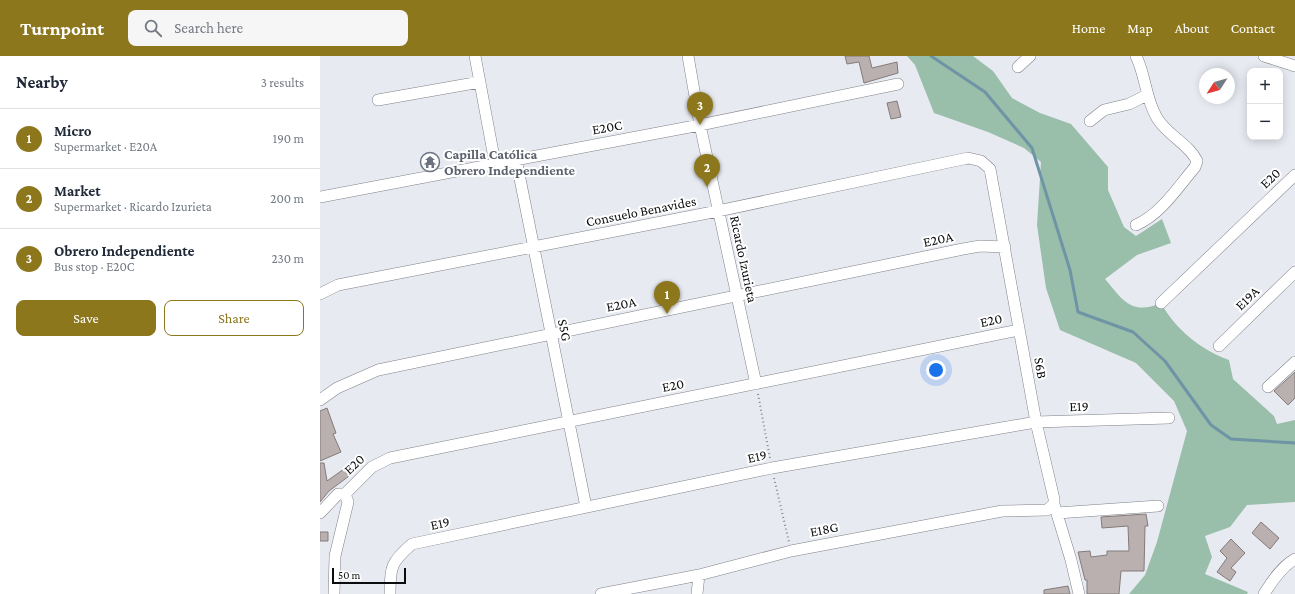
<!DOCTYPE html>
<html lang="en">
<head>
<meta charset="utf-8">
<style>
	body { margin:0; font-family:"Crimson Pro",serif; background:#f6f6f7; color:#1f2937 }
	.controls { position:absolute; right:12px; top:12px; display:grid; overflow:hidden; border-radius:8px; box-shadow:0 2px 10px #0003 }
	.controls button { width:36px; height:36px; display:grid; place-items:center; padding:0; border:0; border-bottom:1px solid #e0e1e3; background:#fff; color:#1f2937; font:20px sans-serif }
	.compass { position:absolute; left:879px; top:12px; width:36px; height:36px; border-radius:50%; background:#fff; box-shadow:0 2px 10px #0003; rotate:234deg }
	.scale { position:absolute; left:12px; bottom:10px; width:74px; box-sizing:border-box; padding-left:4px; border:2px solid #0b0c0e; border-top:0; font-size:11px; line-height:14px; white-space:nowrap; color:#0b0c0e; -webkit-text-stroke:3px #fff; paint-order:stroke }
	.you { position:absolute; left:616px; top:314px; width:14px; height:14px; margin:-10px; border:3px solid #fff; border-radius:50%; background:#1a73e8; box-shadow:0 0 0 6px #1a73e833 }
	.badge { display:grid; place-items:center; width:26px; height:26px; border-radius:50%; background:#8d771c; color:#fff; font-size:13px; font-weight:700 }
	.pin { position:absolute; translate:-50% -33px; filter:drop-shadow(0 1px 2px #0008) }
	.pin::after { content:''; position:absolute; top:21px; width:14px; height:12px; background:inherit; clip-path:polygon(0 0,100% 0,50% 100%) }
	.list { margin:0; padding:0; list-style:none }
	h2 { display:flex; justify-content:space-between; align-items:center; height:52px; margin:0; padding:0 16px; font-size:17px }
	h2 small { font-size:13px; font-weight:400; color:#747a83 }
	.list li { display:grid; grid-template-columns:26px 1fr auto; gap:12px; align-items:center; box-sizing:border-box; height:60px; padding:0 16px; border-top:1px solid #e0e1e3 }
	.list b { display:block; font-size:15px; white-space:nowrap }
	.list p { margin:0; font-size:13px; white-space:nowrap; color:#747a83 }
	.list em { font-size:13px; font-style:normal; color:#747a83 }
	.actions { display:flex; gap:8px; padding:12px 16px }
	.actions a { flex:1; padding:9px 0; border:1px solid #8d771c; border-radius:8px; text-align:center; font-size:14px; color:#8d771c }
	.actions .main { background:#8d771c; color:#fff }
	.icon { flex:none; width:22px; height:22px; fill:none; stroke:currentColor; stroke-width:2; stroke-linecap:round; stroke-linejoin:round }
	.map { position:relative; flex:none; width:975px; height:538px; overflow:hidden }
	header { display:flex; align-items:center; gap:24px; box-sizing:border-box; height:56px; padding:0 20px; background:#8d771c; color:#fff }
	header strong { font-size:19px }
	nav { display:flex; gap:22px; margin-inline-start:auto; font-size:14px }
	.search { width:280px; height:36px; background:#f6f6f7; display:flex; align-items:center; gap:10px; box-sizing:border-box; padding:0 14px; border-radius:8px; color:#747a83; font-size:15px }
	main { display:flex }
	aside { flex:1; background:#fff }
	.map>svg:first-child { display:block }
</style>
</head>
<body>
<header>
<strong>Turnpoint</strong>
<div class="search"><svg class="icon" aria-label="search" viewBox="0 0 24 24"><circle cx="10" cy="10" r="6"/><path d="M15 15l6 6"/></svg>Search here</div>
<nav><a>Home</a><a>Map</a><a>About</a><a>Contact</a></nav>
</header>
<main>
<aside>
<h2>Nearby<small>3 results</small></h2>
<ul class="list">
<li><span class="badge">1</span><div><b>Micro</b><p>Supermarket · E20A</p></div><em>190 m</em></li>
<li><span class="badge">2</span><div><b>Market</b><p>Supermarket · Ricardo Izurieta</p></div><em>200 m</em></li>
<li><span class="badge">3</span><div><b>Obrero Independiente</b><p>Bus stop · E20C</p></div><em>230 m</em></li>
</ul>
<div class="actions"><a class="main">Save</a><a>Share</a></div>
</aside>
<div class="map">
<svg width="975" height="538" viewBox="0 0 975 538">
	<rect width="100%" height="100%" fill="#e8eaf2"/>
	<!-- forest -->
	<path fill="#99bea9" d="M587 0H653L673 15 692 42 720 57 751 68 788 111V134L804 171 816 180 842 163 851 187 817 199 785 223C802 243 811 260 841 247 855 273 881 294 909 304L913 323 954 360 957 368 975 364V446L927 449 910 471 885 480 892 501 885 518 928 536 927 538H809L825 519 837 486 867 375 854 345 816 307 740 274 726 232 717 169 721 106 704 92 668 76 614 57 595 9Z"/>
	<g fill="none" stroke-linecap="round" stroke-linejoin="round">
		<!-- stream -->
		<path stroke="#6e94a6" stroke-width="3" d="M611 0 665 36 712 92 750 214 758 256 813 276 845 305 891 369 911 383 975 387"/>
	</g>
	<!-- building -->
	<path fill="#b9b0af" stroke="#837b7a" d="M525 0H549L552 12 577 6 578 17 544 27 539 6 527 8Z
		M577 45 581 61 571 63 567 47Z
		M975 316V342L968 349 954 335Z
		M7 352 16 377 13 378 21 396 0 405V355Z
		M0 407H4L7 425 24 413 29 420 9 435 0 446Z
		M826 458 828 470H825L824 515H801L799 538H767V524H765L758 496 770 495 771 501 787 499V495H809L808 470 782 472 781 461Z
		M941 466 959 482 950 493 932 477Z
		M0 476H8V485H0Z
		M911 483 925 497 911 512 916 516 910 525 897 516 907 502 900 495Z
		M748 530 750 538H724V534Z"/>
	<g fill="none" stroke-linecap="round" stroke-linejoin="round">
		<defs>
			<path id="minor" d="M155 0 175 107
				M368 0 380 69 436 328
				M944 0 975 10
				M698 11 710 0
				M58 44 160 26
				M770 65 784 54 809 48 827 39
				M196 103 266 451
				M0 141 380 69 578 28
				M816 169C841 158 858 131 875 111L877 105C870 89 847 79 837 62 825 42 826 20 816 0
				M0 238 18 229 398 155 648 102 661 105 670 113 716 366 734 443V448L751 504 759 538
				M841 247 975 119
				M899 290 975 216
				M948 331 975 306
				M0 344 17 332 58 314 643 193 660 190 685 191
				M25 438 52 411 70 402 699 274
				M0 457 18 438H25L28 446 15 500 14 538
				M737 457 838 450
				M70 538C70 511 71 506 92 488L452 412 716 366 849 362
				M281 538 379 519 471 495 682 455 727 454 734 448
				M377 538 379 519
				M944 538C952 525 962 510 975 503"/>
		</defs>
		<!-- minor casing -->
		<use href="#minor" stroke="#7f8188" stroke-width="12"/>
		<!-- path -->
		<path stroke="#84858b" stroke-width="2" stroke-dasharray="1 3" stroke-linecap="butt" d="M438 338 450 402
			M454 422 469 486"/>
		<!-- minor -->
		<use href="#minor" stroke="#fff" stroke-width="11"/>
	</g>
	<!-- icons -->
	<defs>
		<symbol id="temple-ring" viewBox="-11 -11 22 22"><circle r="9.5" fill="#fff" stroke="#6b7280" stroke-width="1.5"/><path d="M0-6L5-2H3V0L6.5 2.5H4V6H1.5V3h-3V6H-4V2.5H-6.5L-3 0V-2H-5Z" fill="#6b7280"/></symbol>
	</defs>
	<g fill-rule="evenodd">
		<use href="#temple-ring" x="99" y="95" width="22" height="22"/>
	</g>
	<g text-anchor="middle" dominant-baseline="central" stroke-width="4" stroke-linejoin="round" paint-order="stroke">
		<!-- street labels -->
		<g font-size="14" fill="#0b0c0e" stroke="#fff">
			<text transform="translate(287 71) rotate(-10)">E20C</text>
			<text transform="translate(950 122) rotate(-44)">E20</text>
			<text transform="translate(321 155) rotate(-11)">Consuelo Benavides</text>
			<text transform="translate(618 183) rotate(-12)">E20A</text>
			<text transform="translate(424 203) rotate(78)">Ricardo Izurieta</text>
			<text transform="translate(927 242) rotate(-44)">E19A</text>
			<text transform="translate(301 248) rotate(-11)">E20A</text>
			<text transform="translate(671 264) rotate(-12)">E20</text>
			<text transform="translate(245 274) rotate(78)">S5G</text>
			<text transform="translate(721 312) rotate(80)">S6B</text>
			<text transform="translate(353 329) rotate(-11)">E20</text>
			<text transform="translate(759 350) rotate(-2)">E19</text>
			<text transform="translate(437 400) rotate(-12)">E19</text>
			<text transform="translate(34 408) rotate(-43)">E20</text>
			<text transform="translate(120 467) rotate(-12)">E19</text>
			<text transform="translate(504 473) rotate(-11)">E18G</text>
		</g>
		<!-- worship labels -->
		<g font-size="14" font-weight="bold" fill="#5b616d" stroke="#fff" text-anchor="start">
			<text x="124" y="98">Capilla Católica<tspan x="124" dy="16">Obrero Independiente</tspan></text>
		</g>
	</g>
</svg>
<div class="controls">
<button>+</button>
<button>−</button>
</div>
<svg class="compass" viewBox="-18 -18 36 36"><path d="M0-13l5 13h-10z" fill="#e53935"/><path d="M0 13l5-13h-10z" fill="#747a83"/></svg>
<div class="scale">50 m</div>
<div class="you"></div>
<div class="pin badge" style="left:347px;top:258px">1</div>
<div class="pin badge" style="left:387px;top:131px">2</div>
<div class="pin badge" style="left:380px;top:69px">3</div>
</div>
</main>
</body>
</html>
